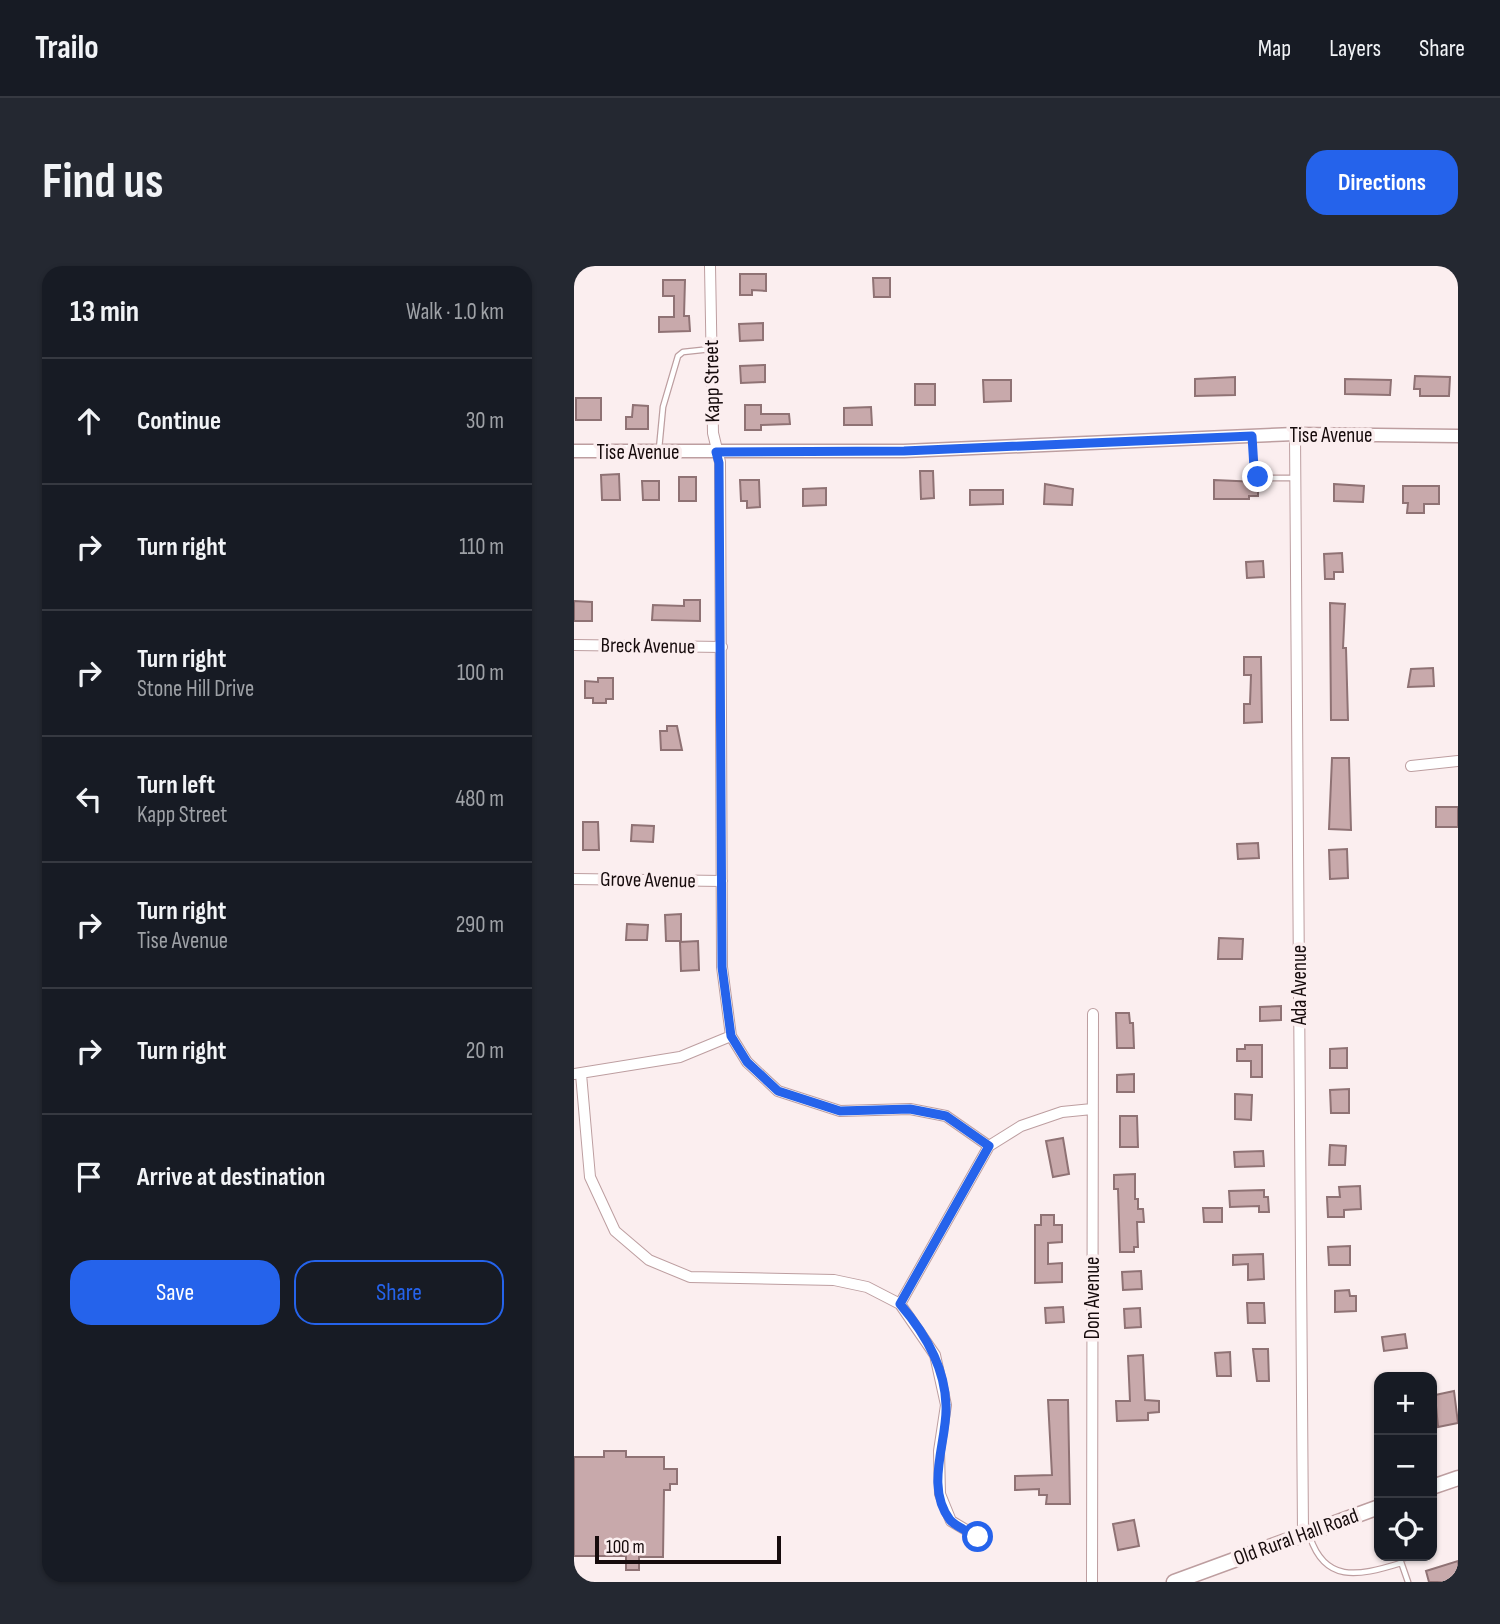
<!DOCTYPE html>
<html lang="en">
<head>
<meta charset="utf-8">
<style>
	body { margin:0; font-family:"Sofia Sans Condensed",sans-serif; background:#242831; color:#f1f3f6 }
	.controls { position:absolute; right:21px; bottom:21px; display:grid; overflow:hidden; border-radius:14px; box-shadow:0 2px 5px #0004 }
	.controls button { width:63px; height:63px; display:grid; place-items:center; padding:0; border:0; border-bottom:2px solid #363941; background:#171b24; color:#f1f3f6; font:35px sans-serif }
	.scale { position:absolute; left:21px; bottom:18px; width:186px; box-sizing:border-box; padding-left:7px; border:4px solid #160b0c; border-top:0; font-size:19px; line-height:24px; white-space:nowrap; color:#160b0c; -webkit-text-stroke:5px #fbeeef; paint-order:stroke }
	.stop { position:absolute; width:21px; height:21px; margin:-16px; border:5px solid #2563eb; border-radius:50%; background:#fff }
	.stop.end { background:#2563eb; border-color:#fff; box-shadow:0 2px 7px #0008 }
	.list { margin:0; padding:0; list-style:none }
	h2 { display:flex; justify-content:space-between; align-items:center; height:91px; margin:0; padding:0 28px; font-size:30px }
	h2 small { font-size:23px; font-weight:400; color:#9ea1a6 }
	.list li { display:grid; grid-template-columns:46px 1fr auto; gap:21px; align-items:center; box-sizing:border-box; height:126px; padding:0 28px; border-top:2px solid #363941 }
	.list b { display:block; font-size:26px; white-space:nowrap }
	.list p { margin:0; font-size:23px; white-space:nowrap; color:#9ea1a6 }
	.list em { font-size:23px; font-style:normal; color:#9ea1a6 }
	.actions { display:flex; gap:14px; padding:21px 28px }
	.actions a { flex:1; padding:16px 0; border:2px solid #2563eb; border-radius:21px; text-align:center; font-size:24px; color:#2563eb }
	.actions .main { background:#2563eb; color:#fff }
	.icon { flex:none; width:38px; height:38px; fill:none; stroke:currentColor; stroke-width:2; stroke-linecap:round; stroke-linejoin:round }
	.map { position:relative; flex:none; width:884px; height:1316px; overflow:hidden; border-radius:21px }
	header { display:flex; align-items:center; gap:42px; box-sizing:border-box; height:98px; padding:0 35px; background:#171b24; border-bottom:2px solid #363941 }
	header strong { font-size:33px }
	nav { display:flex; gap:38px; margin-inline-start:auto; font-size:24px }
	.intro { display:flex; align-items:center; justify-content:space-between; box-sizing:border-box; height:168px; padding:0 42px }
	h1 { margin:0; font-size:49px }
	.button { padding:18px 32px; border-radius:21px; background:#2563eb; color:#fff; font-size:24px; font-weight:700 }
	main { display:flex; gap:42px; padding:0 42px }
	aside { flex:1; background:#171b24; border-radius:21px; box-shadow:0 2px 5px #0004 }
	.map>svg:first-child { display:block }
</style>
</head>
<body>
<header>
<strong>Trailo</strong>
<nav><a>Map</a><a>Layers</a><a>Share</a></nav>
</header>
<div class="intro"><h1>Find us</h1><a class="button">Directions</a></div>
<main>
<aside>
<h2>13 min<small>Walk · 1.0 km</small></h2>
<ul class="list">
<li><svg class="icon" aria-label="ahead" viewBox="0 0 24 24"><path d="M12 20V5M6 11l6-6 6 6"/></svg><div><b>Continue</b></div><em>30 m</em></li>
<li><svg class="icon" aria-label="right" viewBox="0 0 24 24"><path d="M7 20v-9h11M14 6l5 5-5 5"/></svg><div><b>Turn right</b></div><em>110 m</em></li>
<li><svg class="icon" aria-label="right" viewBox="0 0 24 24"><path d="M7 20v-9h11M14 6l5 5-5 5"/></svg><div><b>Turn right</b><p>Stone Hill Drive</p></div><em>100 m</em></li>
<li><svg class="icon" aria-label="left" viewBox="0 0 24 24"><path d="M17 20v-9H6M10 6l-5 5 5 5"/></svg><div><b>Turn left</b><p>Kapp Street</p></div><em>480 m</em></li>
<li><svg class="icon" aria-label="right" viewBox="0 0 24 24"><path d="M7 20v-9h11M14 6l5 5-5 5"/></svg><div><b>Turn right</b><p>Tise Avenue</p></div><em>290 m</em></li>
<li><svg class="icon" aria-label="right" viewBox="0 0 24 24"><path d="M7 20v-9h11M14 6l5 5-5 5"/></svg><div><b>Turn right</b></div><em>20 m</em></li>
<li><svg class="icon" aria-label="arrive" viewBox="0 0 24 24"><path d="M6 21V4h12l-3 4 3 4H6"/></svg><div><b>Arrive at destination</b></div></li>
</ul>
<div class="actions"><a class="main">Save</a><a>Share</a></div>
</aside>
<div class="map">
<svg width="884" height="1316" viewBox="0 0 884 1316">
	<rect width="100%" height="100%" fill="#fbeeef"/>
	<!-- building -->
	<path fill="#c8a9ab" stroke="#8f7274" stroke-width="2" d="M166 8H192V25L178 24V29H166Z
		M299 12H316V31H300Z
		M89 14H111L110 50H115L116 65 85 66V51H100V30H89Z
		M189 57V74L166 75 165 58Z
		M191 99V116L167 117 166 100Z
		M841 110 876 111 875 130H846V123H840Z
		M661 111V129L621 130V113Z
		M771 113 817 114 816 129 771 128Z
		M409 114H437V135L410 136Z
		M341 118H361V139H341Z
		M2 132H27V154H2Z
		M59 139 74 140V163H52V151H58Z
		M171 139H187V148H215L216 158 187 159V164H171Z
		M297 141 298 159H270V142Z
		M346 205H359L360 232 347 233Z
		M45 208 46 234H28L27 209Z
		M105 211H122V235H105Z
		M166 214H185L186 241 173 242V235H167Z
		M640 214 684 216V230H675V233H640Z
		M68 215H85V234H69Z
		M471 218 499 223 498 239 470 238Z
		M760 218 790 220 789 236 760 235Z
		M829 220H865V238H850V247H833L834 237H829Z
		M252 222V239L229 240V223Z
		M396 224H429V238L396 239Z
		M768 287 769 306H760V313H751L750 288Z
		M689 295 690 311 673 312 672 296Z
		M110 334H126V355L78 354 79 339 110 340Z
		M0 335 18 336V355H0Z
		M756 337 771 338 769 382H772L774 454H757Z
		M670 391H687L688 456 670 457V438H676L677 409H670Z
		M859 402 860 420 834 421 837 403Z
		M24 412H39V433H32V437H19V432H11V415L24 416Z
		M93 460H103L108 484H87L86 465H93Z
		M758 492H775L777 564 755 563Z
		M862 541H884V561H862Z
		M9 556H24L25 584H9Z
		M58 559 80 560 79 576 57 575Z
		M684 577 685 592 664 593 663 578Z
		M773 583 774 612 756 613 755 584Z
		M107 648V675H92L91 649Z
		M53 658 74 659 73 674H52Z
		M645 672 669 673 668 693H644Z
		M124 675 125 704 107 705 106 676Z
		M707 740V754L686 755V741Z
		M542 747H555L556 757H559L560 782H543Z
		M671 779H688V811H677V795H663V783H671Z
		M773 782V802H756V783Z
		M560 808V826H543V809Z
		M775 823V847H757L756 824Z
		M661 828 678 829 677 854 661 853Z
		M546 850H563L564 881H546Z
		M489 872 495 908 479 911 472 875Z
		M756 879 772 880 771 899H755Z
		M689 885 690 900 661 901 660 886Z
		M561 908V933H564V943H569L570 956H563L564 981H560V986H546L544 923H540V909Z
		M786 920 787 943 770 944V951H754L753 931H766L765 921Z
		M690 924V931H694L695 946H685V940L656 941 655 925Z
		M629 942H648V956H630Z
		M467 949H480V959H488V976L474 977V998L488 997V1016L461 1017V959H467Z
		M776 980V999H755L754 981Z
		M689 988 690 1013 674 1014V998L659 999V989Z
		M567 1005 568 1023 549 1024 548 1006Z
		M775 1024 776 1030H782V1045L761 1046V1025Z
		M673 1037H690L691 1057H674Z
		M489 1041 490 1056 472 1057 471 1042Z
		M566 1042 567 1061 551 1062 550 1043Z
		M831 1068 833 1082 810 1085 808 1071Z
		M679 1083H694L695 1115H683Z
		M656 1086 657 1110H643L641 1087Z
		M569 1089 571 1134 585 1135V1146L574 1147V1154L543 1155 542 1135H556L554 1090Z
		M880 1125 884 1157 864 1161 861 1129Z
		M474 1134H494L496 1238H472L473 1229H465V1223L441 1224V1210L478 1209Z
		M30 1185H52V1191H90V1203H103V1218H96V1224H90L89 1291H65V1304H52V1290H0V1191H30Z
		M560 1254 565 1280 544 1284 539 1258Z
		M884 1295V1316H855L852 1305Z"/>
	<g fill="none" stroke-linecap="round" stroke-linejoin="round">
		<defs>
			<path id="service" d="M678 170 681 208 687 212H721
				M85 183 89 141 104 90 109 86 137 83
				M736 1271C751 1316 782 1311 827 1297
				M834 1316 826 1293 838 1290"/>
			<path id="minor" d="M136 0 139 167 146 196 148 701 157 770 173 796 204 825 266 845 336 843 372 850 415 880
				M721 168 729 1269
				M0 379 148 381
				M837 500 884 495
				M0 613 148 615
				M0 808 106 791 157 770
				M7 808 16 911 41 965 75 994 116 1011 260 1014 293 1021 326 1038 361 1089 372 1139 365 1185 366 1228 377 1255 404 1271
				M326 1038 415 880 447 860 488 846 518 843
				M518 1316 519 748"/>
			<path id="tertiary" d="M0 185H330L721 168 884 170"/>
			<path id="secondary" d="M858 1221 884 1212
				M600 1316 805 1241"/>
		</defs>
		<!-- service casing -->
		<use href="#service" stroke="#bd9ea0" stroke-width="7"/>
		<!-- minor casing -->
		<use href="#minor" stroke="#bd9ea0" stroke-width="12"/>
		<!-- tertiary casing -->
		<use href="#tertiary" stroke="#bd9ea0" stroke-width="15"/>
		<!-- secondary casing -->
		<use href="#secondary" stroke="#bd9ea0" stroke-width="17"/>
		<!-- service -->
		<use href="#service" stroke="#fff" stroke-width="4.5"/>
		<!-- minor -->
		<use href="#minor" stroke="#fff" stroke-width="10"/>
		<!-- tertiary -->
		<use href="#tertiary" stroke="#fff" stroke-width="12"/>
		<!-- secondary -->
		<use href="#secondary" stroke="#fff" stroke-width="14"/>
	</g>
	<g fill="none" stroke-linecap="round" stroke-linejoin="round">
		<!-- route -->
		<path stroke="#2563eb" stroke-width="9" d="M404 1271C396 1266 382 1261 376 1254 350 1220 374 1174 372 1139 371 1100 350 1066 326 1038L415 880 372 850 336 843 266 845 204 825 173 796 157 770 148 701 145 197 142 186 330 185 678 170 680 202 684 211"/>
	</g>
	<g text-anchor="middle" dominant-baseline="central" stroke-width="7" stroke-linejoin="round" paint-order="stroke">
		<!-- street labels -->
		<g font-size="21" fill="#160b0c" stroke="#fbeeef">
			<text transform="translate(138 115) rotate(-91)">Kapp Street</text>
			<text x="757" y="169">Tise Avenue</text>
			<text x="64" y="186">Tise Avenue</text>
			<text transform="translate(74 380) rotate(1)">Breck Avenue</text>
			<text transform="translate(74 614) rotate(1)">Grove Avenue</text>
			<text transform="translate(725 719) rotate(-90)">Ada Avenue</text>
			<text transform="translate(518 1032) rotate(-90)">Don Avenue</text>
			<text transform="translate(722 1271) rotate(-20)">Old Rural Hall Road</text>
		</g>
	</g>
</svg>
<div class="controls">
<button>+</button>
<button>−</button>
<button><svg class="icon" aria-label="locate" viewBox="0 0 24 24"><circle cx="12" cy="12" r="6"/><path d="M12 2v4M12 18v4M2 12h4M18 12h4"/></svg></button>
</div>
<div class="scale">100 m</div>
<div class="stop" style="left:404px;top:1271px"></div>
<div class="stop end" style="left:684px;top:211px"></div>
</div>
</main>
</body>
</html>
